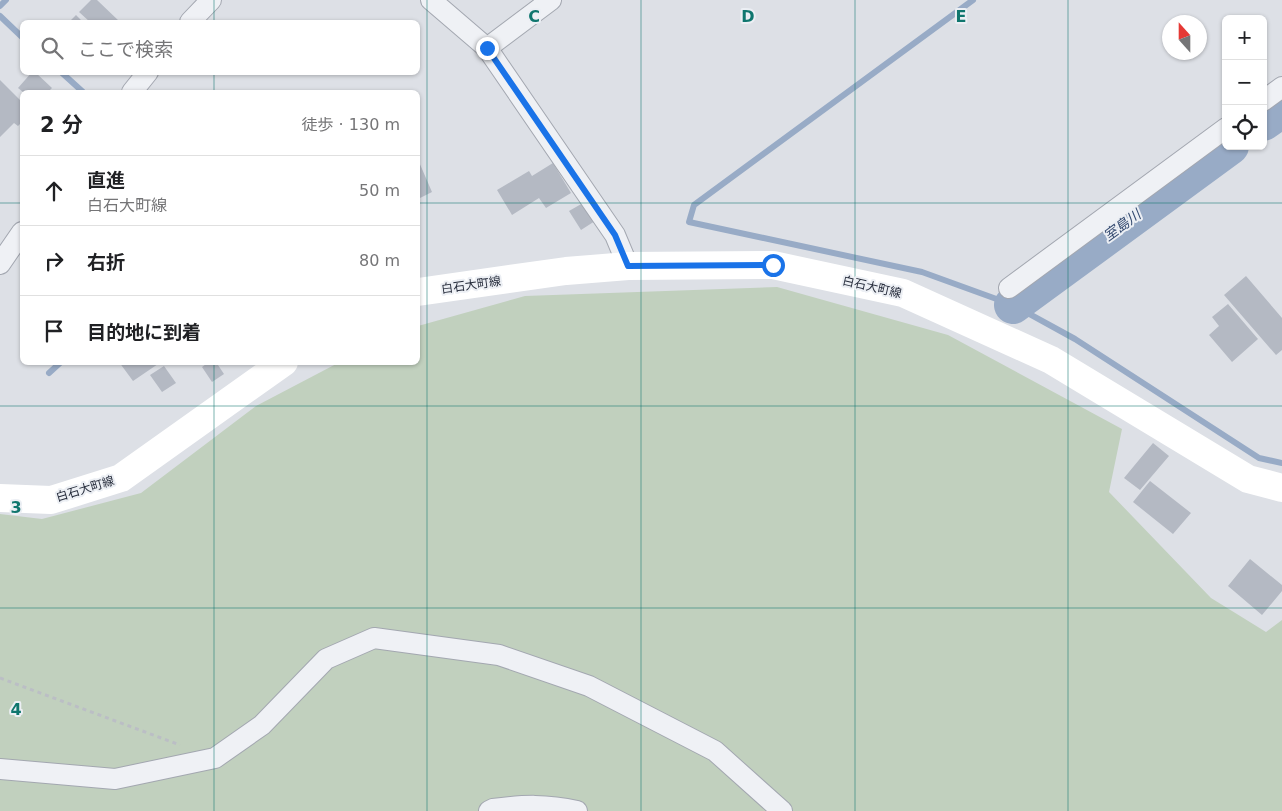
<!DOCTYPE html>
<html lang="ja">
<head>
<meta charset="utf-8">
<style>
	body { margin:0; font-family:"DejaVu Sans","Noto Sans JP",sans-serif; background:#f6f6f6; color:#202124 }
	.controls { position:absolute; right:15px; top:15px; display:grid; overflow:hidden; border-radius:8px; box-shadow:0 1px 4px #0004 }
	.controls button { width:45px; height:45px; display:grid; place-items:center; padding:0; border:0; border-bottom:1px solid #e0e0e0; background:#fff; color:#202124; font:25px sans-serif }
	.compass { position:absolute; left:1162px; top:15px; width:45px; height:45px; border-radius:50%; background:#fff; box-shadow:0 1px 4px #0004; rotate:339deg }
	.stop { position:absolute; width:15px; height:15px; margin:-11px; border:4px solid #1a73e8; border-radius:50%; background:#fff }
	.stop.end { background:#1a73e8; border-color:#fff; box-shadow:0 1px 5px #0008 }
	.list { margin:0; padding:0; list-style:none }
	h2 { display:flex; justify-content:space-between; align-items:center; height:65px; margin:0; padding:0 20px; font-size:21px }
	h2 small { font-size:16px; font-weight:400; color:#757577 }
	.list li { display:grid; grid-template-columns:32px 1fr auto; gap:15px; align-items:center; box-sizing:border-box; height:70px; padding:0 20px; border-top:1px solid #e0e0e0 }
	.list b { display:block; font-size:19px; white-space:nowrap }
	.list p { margin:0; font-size:16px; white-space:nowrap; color:#757577 }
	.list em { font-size:16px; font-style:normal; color:#757577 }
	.icon { flex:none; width:28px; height:28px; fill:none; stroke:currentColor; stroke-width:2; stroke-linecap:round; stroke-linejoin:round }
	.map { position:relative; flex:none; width:1282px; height:811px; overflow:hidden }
	.search { position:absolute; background:#fff; box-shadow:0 1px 4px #0004; left:20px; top:20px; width:400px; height:55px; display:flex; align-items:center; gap:12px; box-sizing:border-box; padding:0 18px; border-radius:8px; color:#757577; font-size:19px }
	.panel { position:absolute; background:#fff; box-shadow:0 1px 4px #0004; left:20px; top:90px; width:400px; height:275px; border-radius:8px }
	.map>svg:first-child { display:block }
</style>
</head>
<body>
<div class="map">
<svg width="1282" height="811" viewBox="0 0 1282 811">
	<rect width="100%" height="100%" fill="#dde0e6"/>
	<!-- green -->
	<path fill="#c1d0be" d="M777 287 948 335 1122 429 1109 492 1211 598 1266 632 1282 620V811H0V514L42 519 141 493 256 406 338 363 418 362V326L525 296Z"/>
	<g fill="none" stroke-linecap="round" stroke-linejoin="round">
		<!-- stream -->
		<path stroke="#98abc6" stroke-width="6" d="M973 0 694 205 689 222 922 272 1013 305 1075 339 1259 458 1282 463
			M0 6 6 0
			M0 16 22 37
			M61 72 83 92
			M49 373 61 362"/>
		<!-- river -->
		<path stroke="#98abc6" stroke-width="38" d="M1263 122 1282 109
			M1013 305 1230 146"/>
	</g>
	<!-- building -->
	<path fill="#b4b9c3" d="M91 0H97L119 21 118 22H90L79 12Z
		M76 15 83 22H69Z
		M32 72H35L52 88 48 92H23L18 88Z
		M0 80 22 102V122L18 126 14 123 0 137Z
		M418 162H419L432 192 418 199Z
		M553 163 571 193 546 208 539 198 512 215 497 190 529 171 532 176Z
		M583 203 595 221 581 230 569 211Z
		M1246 276 1282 318V350L1276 355 1224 295Z
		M1228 304 1258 339 1232 362 1209 335 1219 326 1212 317Z
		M119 362H156L158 364 133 381Z
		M209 362H216L224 374 212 382 202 367Z
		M164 366 176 383 162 392 150 375Z
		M1153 443 1169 456 1140 490 1124 478Z
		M1150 481 1191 513 1173 534 1133 502Z
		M1250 559 1282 585V591L1262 615 1228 586Z"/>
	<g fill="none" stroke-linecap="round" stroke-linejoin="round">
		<defs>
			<path id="minor" d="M431 0 487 48 551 0
				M190 22 211 0
				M487 48 615 235 628 266
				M132 92 148 72
				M1263 101 1282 87
				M0 264 22 232
				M1009 288 1226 128
				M0 769 115 779 215 758 262 725 326 659 374 638 499 655 589 686 715 751 782 811
				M489 811 493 809C524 805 546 804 577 811"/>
		</defs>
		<!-- minor casing -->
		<use href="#minor" stroke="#a3a7b0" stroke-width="22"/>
		<!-- path -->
		<path stroke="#bbbec5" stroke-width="3" stroke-dasharray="4 4" stroke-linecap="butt" d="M0 678 180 745"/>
		<!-- minor -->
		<use href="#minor" stroke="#eff1f5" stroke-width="20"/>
		<!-- secondary -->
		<path stroke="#fff" stroke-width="28" d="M418 292 566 271 628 266 773 265 903 293 1051 360 1248 479 1282 488
			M0 498 51 500 121 478 284 362"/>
	</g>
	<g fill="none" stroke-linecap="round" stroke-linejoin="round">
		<!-- route -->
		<path stroke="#1a73e8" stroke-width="6" d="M487 48 615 235 628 266 773 265"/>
	</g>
	<!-- grid -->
	<path fill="none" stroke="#0f766e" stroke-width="1" stroke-opacity="0.55" d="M214 0V22M427 0V811M641 0V811M855 0V811M1068 0V811M214 72V92M0 203H22M418 203H1282M214 362V811M0 406H1282M0 608H1282"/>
	<g text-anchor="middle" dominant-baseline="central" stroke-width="4" stroke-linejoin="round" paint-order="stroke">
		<!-- street labels -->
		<g font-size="12" fill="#272d3c" stroke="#eceff4">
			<text transform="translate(471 285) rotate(-8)">白石大町線</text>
			<text transform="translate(872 287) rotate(13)">白石大町線</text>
			<text transform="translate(85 489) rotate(-17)">白石大町線</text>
		</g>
		<!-- water labels -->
		<g font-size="14" font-style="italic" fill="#33496f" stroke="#eceff4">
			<text transform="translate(1122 225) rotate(-36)">室島川</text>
		</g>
	</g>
	<g font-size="16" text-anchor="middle" font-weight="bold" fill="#0f766e" stroke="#eceff4" stroke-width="4" stroke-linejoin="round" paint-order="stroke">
		<text x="534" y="22">C</text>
		<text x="748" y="22">D</text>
		<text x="961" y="22">E</text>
		<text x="16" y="513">3</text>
		<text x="16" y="715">4</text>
	</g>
</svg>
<div class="controls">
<button>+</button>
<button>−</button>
<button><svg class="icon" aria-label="locate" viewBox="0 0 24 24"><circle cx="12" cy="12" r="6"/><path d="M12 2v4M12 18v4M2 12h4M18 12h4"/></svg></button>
</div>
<svg class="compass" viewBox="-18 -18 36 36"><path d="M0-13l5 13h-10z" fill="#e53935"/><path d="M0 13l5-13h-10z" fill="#757577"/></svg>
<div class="stop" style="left:773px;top:265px"></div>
<div class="stop end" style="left:487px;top:48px"></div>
<div class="search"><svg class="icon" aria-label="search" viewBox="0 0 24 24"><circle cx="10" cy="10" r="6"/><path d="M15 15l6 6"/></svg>ここで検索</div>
<section class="panel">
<h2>2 分<small>徒歩 · 130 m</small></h2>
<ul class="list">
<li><svg class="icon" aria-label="ahead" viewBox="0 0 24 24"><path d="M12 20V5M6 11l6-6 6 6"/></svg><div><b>直進</b><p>白石大町線</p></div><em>50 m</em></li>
<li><svg class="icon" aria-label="right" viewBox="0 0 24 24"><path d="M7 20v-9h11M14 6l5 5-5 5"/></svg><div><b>右折</b></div><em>80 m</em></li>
<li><svg class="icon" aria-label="arrive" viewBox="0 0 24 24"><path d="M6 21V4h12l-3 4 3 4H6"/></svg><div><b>目的地に到着</b></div></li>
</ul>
</section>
</div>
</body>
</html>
